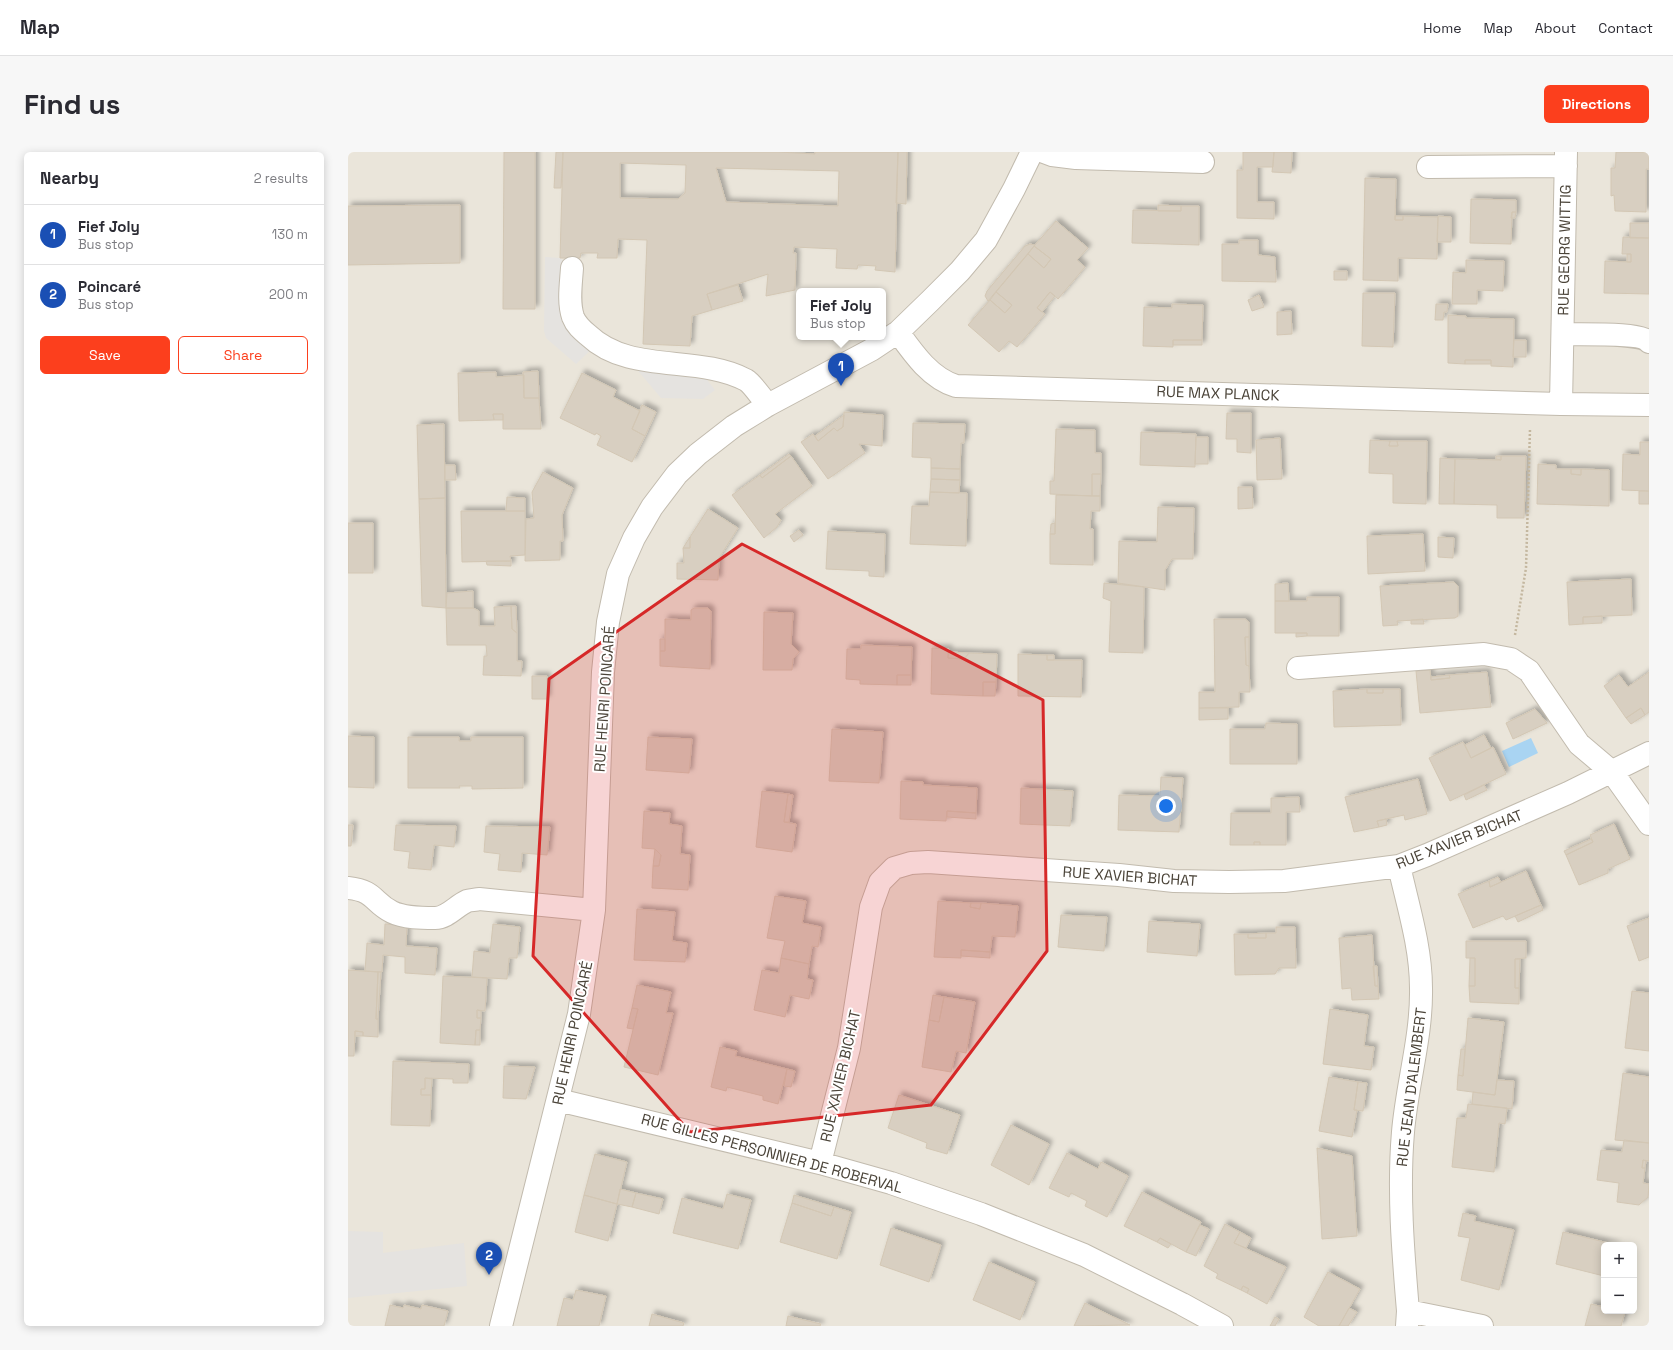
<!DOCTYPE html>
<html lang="en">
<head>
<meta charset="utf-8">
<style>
	body { margin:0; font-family:"Space Grotesk",sans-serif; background:#f7f7f7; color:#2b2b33 }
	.controls { position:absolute; right:12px; bottom:12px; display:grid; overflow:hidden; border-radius:6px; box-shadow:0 2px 10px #0003 }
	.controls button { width:36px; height:36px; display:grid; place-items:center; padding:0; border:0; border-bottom:1px solid #e1e1e2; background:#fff; color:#2b2b33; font:20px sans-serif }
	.you { position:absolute; left:818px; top:654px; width:14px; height:14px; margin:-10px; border:3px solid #fff; border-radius:50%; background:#1a73e8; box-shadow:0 0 0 6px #1a73e833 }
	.badge { display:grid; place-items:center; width:26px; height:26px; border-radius:50%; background:#fc3f1d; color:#fff; font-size:13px; font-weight:700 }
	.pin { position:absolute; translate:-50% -33px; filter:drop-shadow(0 1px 2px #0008) }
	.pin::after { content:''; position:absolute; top:21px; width:14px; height:12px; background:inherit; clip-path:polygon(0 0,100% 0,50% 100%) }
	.popup { position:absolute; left:448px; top:136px; width:90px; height:52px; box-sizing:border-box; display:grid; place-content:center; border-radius:6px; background:#fff; filter:drop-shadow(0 1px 3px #0005); font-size:13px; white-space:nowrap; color:#7c7c81 }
	.popup b { font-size:15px; color:#2b2b33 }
	.popup::after { content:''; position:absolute; left:50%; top:100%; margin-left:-8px; border:8px solid transparent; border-top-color:#fff }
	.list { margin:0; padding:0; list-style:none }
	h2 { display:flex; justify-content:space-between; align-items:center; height:52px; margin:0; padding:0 16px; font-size:17px }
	h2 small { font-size:13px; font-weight:400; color:#7c7c81 }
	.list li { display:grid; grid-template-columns:26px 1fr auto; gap:12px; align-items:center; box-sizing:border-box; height:60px; padding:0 16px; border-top:1px solid #e1e1e2 }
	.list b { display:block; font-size:15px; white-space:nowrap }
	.list p { margin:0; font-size:13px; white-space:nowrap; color:#7c7c81 }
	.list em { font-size:13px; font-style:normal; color:#7c7c81 }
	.actions { display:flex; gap:8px; padding:12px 16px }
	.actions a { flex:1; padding:9px 0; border:1px solid #fc3f1d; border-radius:6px; text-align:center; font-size:14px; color:#fc3f1d }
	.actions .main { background:#fc3f1d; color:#fff }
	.map { position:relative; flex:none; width:1301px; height:1174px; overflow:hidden; border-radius:6px }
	header { display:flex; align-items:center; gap:24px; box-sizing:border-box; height:56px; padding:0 20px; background:#fff; border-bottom:1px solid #e1e1e2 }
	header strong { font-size:19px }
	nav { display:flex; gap:22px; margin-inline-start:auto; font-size:14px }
	.intro { display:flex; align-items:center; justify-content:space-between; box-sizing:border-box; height:96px; padding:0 24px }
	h1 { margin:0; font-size:28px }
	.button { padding:10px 18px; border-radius:6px; background:#fc3f1d; color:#fff; font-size:14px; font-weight:700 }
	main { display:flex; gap:24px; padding:0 24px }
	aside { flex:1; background:#fff; border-radius:6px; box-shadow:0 2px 10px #0003 }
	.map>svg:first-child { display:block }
</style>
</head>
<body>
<header>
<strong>Map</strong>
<nav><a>Home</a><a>Map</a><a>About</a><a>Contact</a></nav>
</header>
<div class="intro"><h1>Find us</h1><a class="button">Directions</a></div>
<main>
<aside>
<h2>Nearby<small>2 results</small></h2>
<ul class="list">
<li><span class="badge" style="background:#1a4fb4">1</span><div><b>Fief Joly</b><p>Bus stop</p></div><em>130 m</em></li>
<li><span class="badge" style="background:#1a4fb4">2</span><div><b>Poincaré</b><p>Bus stop</p></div><em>200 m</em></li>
</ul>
<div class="actions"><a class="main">Save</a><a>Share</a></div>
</aside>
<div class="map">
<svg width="1301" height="1174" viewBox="0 0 1301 1174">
	<defs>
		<filter id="shadow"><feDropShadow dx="3.5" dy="-3.5" stdDeviation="2" flood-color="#0004"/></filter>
	</defs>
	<rect width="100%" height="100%" fill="#f6f3ec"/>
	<!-- residential -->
	<path fill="#eae5da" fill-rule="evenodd" d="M0 0H1301V1174H0ZM451 139H535V185H451ZM1256 1093H1286V1159H1256Z"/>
	<!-- parking -->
	<path fill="#e5e3e0" d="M197 105 212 106 224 116 222 153 249 192 228 212 198 186 196 179Z
		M286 214 356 224 367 238 355 247 313 246Z
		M0 1079 35 1080V1101L116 1091 119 1134 0 1146Z"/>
	<!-- water -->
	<path fill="#a9d4f2" d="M1183 586 1190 601 1161 615 1154 599Z"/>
	<!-- building -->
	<path fill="#d8cfc1" stroke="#d3c7b4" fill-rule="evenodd" filter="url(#shadow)" d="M156 0H187V157H155Z
		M208 0H215L213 36H206Z
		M215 0H431L467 2V0H550L547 120 527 118 528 114 510 113 509 117 488 116 489 97 446 95 445 101H448L447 138 418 144 420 122 359 142 364 158 344 164 342 194 295 192 299 88 270 87 269 106H249L250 101H233L232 106H212ZM272 11 338 13 337 41 330 47 272 46ZM368 16 491 19 490 54 378 50Z
		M550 0H559L558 52 548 51Z
		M895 0H926L925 15H909V50H926V67L889 66V18H895Z
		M926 0H944L943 21 924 20Z
		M1268 0H1301V17H1298V60L1267 59 1266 43 1263 44V16H1267Z
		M1017 26 1048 27 1047 68H1055V64L1090 65 1089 107 1050 106V129L1015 128Z
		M1123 47 1168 48V60H1164L1163 92 1122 91Z
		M112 53V111L0 113V54Z
		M810 53 833 54V59H810Z
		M833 54H851V93L784 91 785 58 833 59Z
		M1164 60H1168L1167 66H1163Z
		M1047 64H1055V68H1047Z
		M1090 64 1103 65V90H1089Z
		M708 69 740 96 729 108 737 115 710 147 702 140 689 156 697 162 669 195 661 189 651 200 620 173 642 148 657 161 664 153 648 140 680 102 696 116 703 107 686 94Z
		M1282 71H1301V86H1282Z
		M1275 85 1301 86V142L1256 141 1257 109 1283 110V102H1274Z
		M891 88H910V103L927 105 928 130 874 129V92H891Z
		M682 92 687 93 640 149 637 144 639 139 677 94Z
		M686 94 703 107 696 116 680 102Z
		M1279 102H1283V110H1279Z
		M1118 108 1156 109 1155 139 1129 138V152H1104L1105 120 1118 121Z
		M986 119H999V128H986Z
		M390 133 395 149 364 158 359 142Z
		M648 140 664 153 657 161 642 148Z
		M702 140 707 144 694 160 689 156Z
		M1015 141H1047L1045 195 1014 194Z
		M911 143 916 155 904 159 900 148Z
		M824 152 855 153 854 188H825V195L795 194 796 155 824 156Z
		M1088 152H1100L1099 160H1096L1095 168H1087Z
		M943 159 944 182 929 183V160Z
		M1100 163 1118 164V166L1166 167 1165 215 1143 214V208H1117V212L1100 211Z
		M825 188H854V193H825Z
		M1166 188H1178V205H1165Z
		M1117 208H1143V212H1117Z
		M190 219 191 246H176L175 220Z
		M148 220V225L176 223V246H191L193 277H155V262H145L146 268 111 269 110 221Z
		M234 221 268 238 265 245 292 259 284 277 297 284 284 310 249 293 253 284 248 281 247 283 212 266Z
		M294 253 308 260 297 284 284 277Z
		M496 260 535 263 534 294 511 292 517 301 480 327 453 290 465 282 470 289 486 276 489 279 495 275Z
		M879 261H903V301L889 300V287H878Z
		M145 262H155V268H146Z
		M496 263 495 275 489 279 486 276 470 289 467 284Z
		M565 271 617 272 616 291H613L612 317 583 316V306L564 305Z
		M96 272 97 346 71 347 69 273Z
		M708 277 747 278V301H753V322H744V344L702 342V329H706Z
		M793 280 848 282 847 315 792 313Z
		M848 285H860V312H847Z
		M932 286 934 327 909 328 908 288Z
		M1022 288 1042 289 1041 294H1050L1049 289H1079L1078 352 1045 351V322L1021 321Z
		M1042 289H1049L1050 294H1041Z
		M1292 290H1301V339L1274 338 1275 302 1292 303Z
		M441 302 443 304 414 326 412 323Z
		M443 304 464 334 427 362 433 368 429 375 416 386 384 343 412 323 414 326Z
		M1148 304H1153V308L1148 307Z
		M1153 304H1178L1176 366H1149V353L1106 352 1107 307 1153 308Z
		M1092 306 1107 307 1106 352H1091Z
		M1190 312 1208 313V317H1223V322L1233 323V317L1261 318V354L1189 352Z
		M97 313H107L108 328H97Z
		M583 316 612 317V328L583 327Z
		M1223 317H1233V323L1223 322Z
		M195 320 225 336 214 363 215 389H212V408L177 409 178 367 186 366 184 340Z
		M744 322H753L752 344H744Z
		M583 327 612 328 611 341 582 340Z
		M890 335H904L905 356 890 357Z
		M1291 339H1301V352H1291Z
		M582 340 619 341 618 394 562 392 564 354H581Z
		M708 343 752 344V359H743L742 377H745V413L702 412V382H707Z
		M159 345 177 346V359H158Z
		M97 346 98 456 74 454 71 347Z
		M810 355 846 356 845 407H824L817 418V438L770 431 771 389 809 390Z
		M360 357 390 376 371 406 370 428 329 427V411H336L335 396H342V385Z
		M113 359H177V403L162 404 163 409 114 410Z
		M0 371H25V421H0Z
		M707 371V382H702L703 372Z
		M451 378 455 383 446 390 442 384Z
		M480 379 537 382 536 425 521 424V419L478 417Z
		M1075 382 1077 419 1020 422 1019 384Z
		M342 385V396H335Z
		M1090 385 1106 386 1105 406 1090 405Z
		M138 409H163V414L139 413Z
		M1283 427 1284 463 1235 465V472L1221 473 1219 430Z
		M1106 430 1110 434V464L1107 466 1049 469 1050 473 1035 474 1032 434Z
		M756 431 796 435 795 501 761 500 763 449 755 446Z
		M940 431 941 449H927V432Z
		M125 439V456H98L99 441Z
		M959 445H991V484H959V481H927V449H959Z
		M163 454 164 477 169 481V509H174L173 524 135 523 136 504H139L138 493H99L98 456H125L131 459V474H147L146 455Z
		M163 454H168L169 481 164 477Z
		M346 456H360L363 459 362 517 312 514V499H317V467L343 468V458Z
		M416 460 445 461 443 492 451 500 445 507 444 518H415Z
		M1254 464V471L1235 472V465Z
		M866 467H897L901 470V485H897L898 513 901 514 902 540H891V555L851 556V540H867Z
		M1075 467 1076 472H1063V468Z
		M948 481H959V484L948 485Z
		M897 485H901V514L898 513Z
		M312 487H317V499H312Z
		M513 493 564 495 563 523H549V533L512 532V528L498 527 499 497H513Z
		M584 496 601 497 600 506 616 507 621 501 649 502 648 530H635V544L583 542Z
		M600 500 621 501 616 507 600 506Z
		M670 502 699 503V508H734L733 545 670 544Z
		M699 503H706V508H699Z
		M1082 518 1083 528 1102 526 1101 523 1139 520 1143 555 1072 561 1068 519Z
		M1301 520V560L1297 563 1293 556 1278 566 1256 534 1271 523 1280 535Z
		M549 523H563V533H549Z
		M1101 523 1102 526 1083 528V525Z
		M184 524H199V547H184Z
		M635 530H648L647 544H635Z
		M1019 537V541H1035V537H1052L1053 573 986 575 985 539Z
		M1019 537H1035V541H1019Z
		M851 556H880V567L851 568Z
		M1293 556 1297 563 1283 572 1278 566Z
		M1187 557 1199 571 1165 587 1158 571Z
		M918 571 949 572V612H882V577H917Z
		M484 577 535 580 531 631 481 629Z
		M1136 583 1143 596 1123 606 1117 593Z
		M0 584 26 585V636L0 635Z
		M60 585H111V589H123V585H175V636L124 637V634H111L112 636H60Z
		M300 585 344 587 341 621 298 618Z
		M1115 590 1123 606 1145 595 1158 622 1102 649 1081 606Z
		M813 625 835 626 831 680 770 678 771 643 812 644Z
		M1070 627 1079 662 1057 668 1056 663 1029 669 1031 675 1006 680 997 645Z
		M553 629 575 630V633L629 636 628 661 599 659 598 669 552 667Z
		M1136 633 1139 638 1118 648 1116 643Z
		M673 636 725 639 722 674 672 672Z
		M414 639 440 642 436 670 448 672 444 700 408 695Z
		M440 642 445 643 441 670H436Z
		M951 645 952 660H938V693H912V690H906V693H882L883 661H923V646Z
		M296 659 322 661 321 672 334 674 332 702 342 703 340 738 304 736 305 714H311L313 703 307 697 294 696Z
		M599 659 628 661V667L599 665Z
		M1038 667 1039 673 1031 675 1029 669Z
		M1266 672 1282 707 1260 717V721L1231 733 1218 703 1245 690 1242 683Z
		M0 673H5L3 694H0Z
		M48 673 108 674 106 695 86 693 83 718 60 716 62 700 46 698Z
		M138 674 202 675 199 703 174 701 173 720 150 718 152 702 136 700Z
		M1243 687 1245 690 1218 703 1216 699Z
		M906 690H912V693H906Z
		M307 697 313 703 311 714H305Z
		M1178 719 1193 753 1158 768 1155 764 1125 776 1110 742 1141 729 1142 735Z
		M1150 725 1153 730 1142 735 1141 729Z
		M427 744 458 749 454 771 473 775 470 795 464 794 461 812 433 806 437 789 419 786Z
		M590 749 623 751 622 755 632 757 633 751 670 754 667 785 644 784 642 800 613 798V806L586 805Z
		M623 751H633L632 757 622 755Z
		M1193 753 1195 758 1170 770 1167 764Z
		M289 757 327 760 324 789 339 791 337 810 286 808Z
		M713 763 759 765 756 799 710 795Z
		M1301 766V805L1291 809 1279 774Z
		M801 769 852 772 849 804 799 800Z
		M37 772 59 773 58 794 89 796 87 823 57 821V805L35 803 34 820 17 819 19 791 36 793Z
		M145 772 172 775 169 806H161L159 827 124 825 126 799 142 801Z
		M928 775H947L948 816H931L927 822 887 823 886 782H900V786H918V781H928Z
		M918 781V786H900V782Z
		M1024 783 1027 834H1030L1031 847 1004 848 1003 836 994 837 991 786Z
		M1118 789H1178V806L1167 807V836H1171V852L1122 850 1121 834H1127V806H1118Z
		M613 798 642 800V806L613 804Z
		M433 806 461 812 459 827 465 828 461 847 442 843 437 865 406 858 414 818 431 821Z
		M1122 806H1127V834H1121Z
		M1167 807H1172L1171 836H1167Z
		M1025 814H1029L1030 834H1027Z
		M0 818 30 820 28 867H30V885L15 884V880L7 879 6 904H0Z
		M30 820H33L30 867H28Z
		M95 824 139 826 137 859 129 858V866H133L132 878H128L127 893 92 891Z
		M289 833 323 840 318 861H325L310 923 276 915 290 857 284 856Z
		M1284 839 1301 841V899L1277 896Z
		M585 843 596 845 591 870 581 868Z
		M596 845 627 850 618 901 608 899 603 920 574 915 581 868 591 870Z
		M284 856 290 857 285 877 279 876Z
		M982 857 1020 863 1016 894 1026 895 1023 918 975 912Z
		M129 858 133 859V866H129Z
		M1120 866 1156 870 1147 943 1109 938 1110 923 1115 924Z
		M128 878H132V893H127Z
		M7 879 15 880V884H7Z
		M372 895 389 899 387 904 439 917 430 952 415 948V944L379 935 378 939 363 935Z
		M1113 897H1117L1115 924 1110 923Z
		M45 909 121 912 120 931H105V927L77 926V937H73V943H83L82 974 43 973Z
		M156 914 187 915 178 947 155 946Z
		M439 917 447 919 443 935 436 934Z
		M1275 921 1301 925V991L1267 988Z
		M981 925 1010 930 1006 958H1009L1004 985 971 979Z
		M77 926 84 927 83 943H73V937H77Z
		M1149 928 1166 929 1164 957 1124 952 1125 940 1147 943Z
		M1010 930 1019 931 1015 959 1006 958Z
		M551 943 612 963 599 1002 578 996 579 991 540 976Z
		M1120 952 1159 956 1157 972 1151 971 1146 1020 1104 1015 1109 966H1118Z
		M663 973 701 992 681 1033 643 1013Z
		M1276 988 1301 991V1009L1295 1008 1294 1016H1297L1295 1031 1301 1032 1300 1045 1291 1053 1269 1050 1271 1031 1249 1028 1253 998 1274 1000Z
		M969 996 1004 1004 1009 1084 974 1087Z
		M719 1001 750 1017 753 1010 780 1024 759 1065 737 1054 739 1049 723 1041 721 1045 701 1036Z
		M247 1002 279 1010 269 1052 236 1043Z
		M1295 1008 1298 1009 1297 1016H1294Z
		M272 1037 288 1041 284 1055 269 1052Z
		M794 1040 853 1070 838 1100 812 1086 809 1090 776 1074Z
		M288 1041 315 1047 311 1062 284 1055Z
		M379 1042 403 1048 390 1097 325 1081 334 1046 375 1057Z
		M236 1043 269 1052 260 1089 227 1080Z
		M446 1043 486 1055 483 1064 444 1051Z
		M444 1051 483 1064 486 1055 503 1060 489 1107 432 1090Z
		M1115 1061 1128 1064 1126 1069 1166 1078 1151 1138 1113 1128 1122 1086 1110 1084Z
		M877 1072 892 1080 886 1091 938 1115 919 1152 899 1141 901 1137 895 1134 893 1138 868 1126 870 1122 856 1114Z
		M852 1073 861 1077 848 1104 838 1100Z
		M543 1076 593 1093 581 1130 532 1113Z
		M892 1080 903 1086 898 1096 886 1091Z
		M1215 1080 1269 1093H1256V1124L1208 1112Z
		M812 1086 823 1092 820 1096 809 1090Z
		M641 1110 687 1130 672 1168 625 1148Z
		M980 1120 1012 1137 991 1174H971L956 1165Z
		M895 1134 901 1137 899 1141 893 1138Z
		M228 1138 258 1144 251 1174H209L216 1146 225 1148Z
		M737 1151 749 1157 782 1173 726 1174Z
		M1243 1152 1256 1155V1159L1277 1160 1273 1174H1237Z
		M42 1153 55 1156 56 1153 73 1157 74 1153 100 1159 96 1174H37Z
		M1001 1156 1009 1160 1000 1174H991Z
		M304 1162 336 1171 335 1174H301Z
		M440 1164 473 1172 472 1174H438Z
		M927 1165 931 1167 927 1174H922Z"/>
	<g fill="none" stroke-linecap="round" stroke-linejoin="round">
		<defs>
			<path id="minor" d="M696 0 704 3 728 6 855 10
				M1080 15 1218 14
				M224 116C223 132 220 150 225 165 228 173 234 178 240 183 282 223 349 202 398 228 405 232 414 247 420 253
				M550 180C565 201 582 226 608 234L1213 252 1301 253
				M1215 182C1230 183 1293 180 1301 190
				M1213 252 1218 0
				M950 516 1136 502 1163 507 1181 519 1231 592 1264 620 1301 672
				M1051 714C1060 754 1073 795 1073 836 1074 884 1059 932 1055 980 1050 1039 1055 1100 1060 1159
				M0 736C28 739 24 750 44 760 56 766 74 766 87 766 99 766 108 754 119 749 122 748 127 748 131 747L246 758
				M210 948 472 1011 543 1031 633 1062 736 1103 834 1152 874 1174
				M472 1011 501 896 523 755 532 730 546 716 563 711 580 710 771 723 826 729 881 730 936 729 1051 714 1079 703 1220 641 1301 601
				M153 1174 231 862 246 758 255 520 260 470 270 422 286 386 304 355 329 322 350 302 386 274 420 253 523 198 550 180 582 149 612 119 638 88 666 37 684 0
				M1059 1174 1060 1159 1134 1174"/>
		</defs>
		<!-- minor casing -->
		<use href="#minor" stroke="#c2bbae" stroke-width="24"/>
		<!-- path -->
		<path stroke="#c4b79f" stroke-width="2.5" stroke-dasharray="2 2" stroke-linecap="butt" d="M1167 483 1178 416 1182 277"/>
		<!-- minor -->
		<use href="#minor" stroke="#fff" stroke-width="22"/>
	</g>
	<!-- marked area -->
	<path fill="#d62828" fill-opacity="0.2" stroke="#d62828" stroke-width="3" stroke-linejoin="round" d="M394 392 695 548 699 799 583 953 342 980 185 804 201 527Z"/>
	<g text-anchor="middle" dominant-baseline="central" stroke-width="4" stroke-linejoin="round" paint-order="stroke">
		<!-- street labels -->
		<g font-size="15" fill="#4b4439" stroke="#fff">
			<text transform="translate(1216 98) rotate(-89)">RUE GEORG WITTIG</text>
			<text transform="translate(870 241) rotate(2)">RUE MAX PLANCK</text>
			<text transform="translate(256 547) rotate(-86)">RUE HENRI POINCARÉ</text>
			<text transform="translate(1111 687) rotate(-22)">RUE XAVIER BICHAT</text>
			<text transform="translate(782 724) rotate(4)">RUE XAVIER BICHAT</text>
			<text transform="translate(224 881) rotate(-78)">RUE HENRI POINCARÉ</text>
			<text transform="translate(492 924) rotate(-77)">RUE XAVIER BICHAT</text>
			<text transform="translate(1063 935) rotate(-83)">RUE JEAN D'ALEMBERT</text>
			<text transform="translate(424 1001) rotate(15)">RUE GILLES PERSONNIER DE ROBERVAL</text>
		</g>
	</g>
</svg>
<div class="controls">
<button>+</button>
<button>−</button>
</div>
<div class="you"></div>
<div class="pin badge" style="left:493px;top:234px;background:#1a4fb4">1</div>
<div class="popup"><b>Fief Joly</b>Bus stop</div>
<div class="pin badge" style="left:141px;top:1123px;background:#1a4fb4">2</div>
</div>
</main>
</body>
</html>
